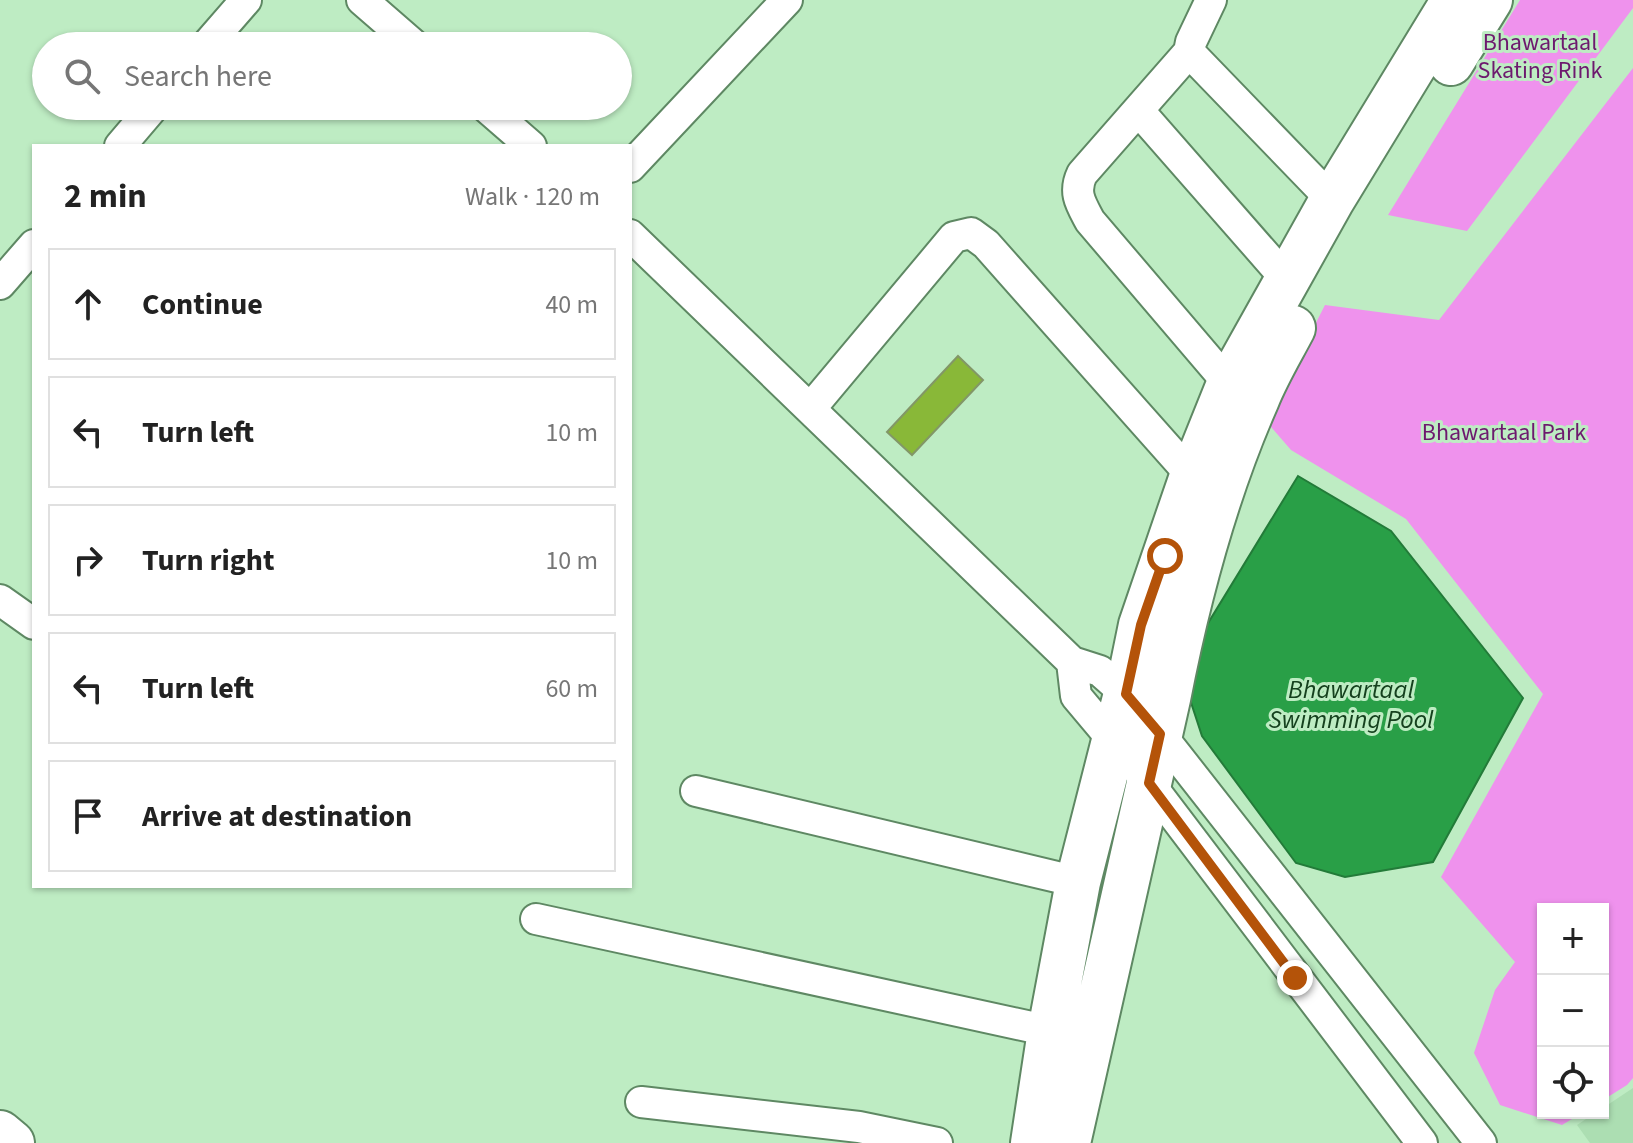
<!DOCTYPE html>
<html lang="en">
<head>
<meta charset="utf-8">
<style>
	body { margin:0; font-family:"Source Sans 3",sans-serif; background:#f2f2f2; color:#222 }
	.controls { position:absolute; right:24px; bottom:24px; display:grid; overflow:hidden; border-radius:0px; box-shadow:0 2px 6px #0004 }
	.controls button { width:72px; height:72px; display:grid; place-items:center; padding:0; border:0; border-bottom:2px solid #e0e0e0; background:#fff; color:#222; font:40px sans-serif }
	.stop { position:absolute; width:24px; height:24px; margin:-18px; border:6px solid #b45309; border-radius:50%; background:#fff }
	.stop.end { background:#b45309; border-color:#fff; box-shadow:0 2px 8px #0008 }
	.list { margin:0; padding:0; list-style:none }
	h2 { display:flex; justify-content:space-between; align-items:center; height:104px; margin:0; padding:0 32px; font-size:34px }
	h2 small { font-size:26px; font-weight:400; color:#767676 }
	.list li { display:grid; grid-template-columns:52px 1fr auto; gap:24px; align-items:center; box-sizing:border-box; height:112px; margin:0 16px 16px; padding:0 16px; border:2px solid #e0e0e0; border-radius:0px }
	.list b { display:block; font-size:30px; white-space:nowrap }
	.list em { font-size:26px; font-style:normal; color:#767676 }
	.icon { flex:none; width:44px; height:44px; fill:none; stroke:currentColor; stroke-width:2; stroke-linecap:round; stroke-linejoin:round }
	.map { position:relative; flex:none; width:1633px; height:1143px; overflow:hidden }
	.search { position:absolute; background:#fff; box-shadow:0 2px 6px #0004; left:32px; top:32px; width:600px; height:88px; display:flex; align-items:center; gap:20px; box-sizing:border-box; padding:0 28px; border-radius:44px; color:#767676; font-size:30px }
	.panel { position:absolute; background:#fff; box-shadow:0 2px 6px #0004; left:32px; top:144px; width:600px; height:744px; border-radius:0px }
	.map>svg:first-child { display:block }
</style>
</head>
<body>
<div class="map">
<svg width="1633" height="1143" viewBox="0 0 1633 1143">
	<rect width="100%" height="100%" fill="#beecc3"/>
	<!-- built -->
	<path fill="#acdeb2" d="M1633 1088V1143H1590L1577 1125 1595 1113H1603V1108Z"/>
	<!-- green -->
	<path fill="#ef92ed" d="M1520 0H1633V8L1467 231 1388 215Z
		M1633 68V1078L1627 1085 1603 1100V909H1543V1113H1582L1562 1125 1500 1105 1474 1053 1495 990 1515 962 1441 877 1543 694 1406 519 1291 450 1266 421 1325 305 1439 320Z"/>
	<!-- water -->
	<path fill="#299f47" stroke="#237b39" stroke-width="2" d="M1298 476 1391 531 1523 698 1433 862 1345 877 1296 863 1202 736 1180 669Z"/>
	<!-- building -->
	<path fill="#89b838" stroke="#829767" stroke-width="2" d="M958 356 983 380 912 455 887 432Z"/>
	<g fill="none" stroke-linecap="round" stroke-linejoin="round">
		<defs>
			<path id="street" d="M362 0 415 46
				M1211 0 1191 42 1189 52 1082 174C1073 193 1081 204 1090 221L1229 384
				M206 46 246 0
				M1189 52 1332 200
				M485 106 531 146
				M1138 110 1287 280
				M120 146 154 106
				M630 167 787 0
				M630 235 1072 662 1100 671 1126 694 1160 734 1481 1143
				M0 284 34 245
				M810 409 954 237 971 233 986 244 1192 476 1204 486
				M0 600 34 624
				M1072 662 1076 696 1149 783 1422 1143
				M696 791 1078 882
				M536 919 1050 1031
				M641 1102 859 1127 937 1143"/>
			<path id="secondary" d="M1451 63 1490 0
				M0 1133 12 1143
				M1033 1143 1050 1031 1078 882 1131 674 1141 625 1192 476 1229 384 1332 200 1454 0
				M1068 1143 1168 699C1188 596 1215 494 1257 399 1267 374 1281 351 1293 328"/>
		</defs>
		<!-- street casing -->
		<use href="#street" stroke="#5e8863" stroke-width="34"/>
		<!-- secondary casing -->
		<use href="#secondary" stroke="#5e8863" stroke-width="48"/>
		<!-- street -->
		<use href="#street" stroke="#fff" stroke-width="30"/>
		<!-- secondary -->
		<use href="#secondary" stroke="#fff" stroke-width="44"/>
	</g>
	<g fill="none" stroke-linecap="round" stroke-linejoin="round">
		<!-- route -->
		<path stroke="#b45309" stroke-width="10" d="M1165 556 1141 625 1126 694 1160 734 1149 783 1295 978"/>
	</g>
	<g text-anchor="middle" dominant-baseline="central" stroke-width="6" stroke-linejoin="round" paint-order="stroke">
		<!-- park labels -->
		<g font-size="24" fill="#6d196e" stroke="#beecc3">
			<text x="1540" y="42">Bhawartaal<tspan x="1540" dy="28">Skating Rink</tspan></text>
			<text x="1504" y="432">Bhawartaal Park</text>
		</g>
		<!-- water labels -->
		<g font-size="26" font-style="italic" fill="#15411e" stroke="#beecc3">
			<text x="1351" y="689">Bhawartaal<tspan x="1351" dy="30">Swimming Pool</tspan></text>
		</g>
	</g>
</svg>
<div class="controls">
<button>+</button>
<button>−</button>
<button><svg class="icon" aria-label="locate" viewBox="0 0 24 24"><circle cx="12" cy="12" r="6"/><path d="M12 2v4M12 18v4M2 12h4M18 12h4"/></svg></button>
</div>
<div class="stop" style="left:1165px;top:556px"></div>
<div class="stop end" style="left:1295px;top:978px"></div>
<div class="search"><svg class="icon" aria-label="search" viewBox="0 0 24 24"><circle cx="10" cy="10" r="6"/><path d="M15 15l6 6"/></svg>Search here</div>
<section class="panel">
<h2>2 min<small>Walk · 120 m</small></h2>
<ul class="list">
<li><svg class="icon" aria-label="ahead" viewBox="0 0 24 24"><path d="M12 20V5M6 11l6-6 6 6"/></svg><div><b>Continue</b></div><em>40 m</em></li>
<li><svg class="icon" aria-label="left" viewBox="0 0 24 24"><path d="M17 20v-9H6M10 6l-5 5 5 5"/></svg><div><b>Turn left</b></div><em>10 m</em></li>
<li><svg class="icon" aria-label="right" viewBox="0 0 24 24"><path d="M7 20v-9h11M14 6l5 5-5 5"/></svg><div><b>Turn right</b></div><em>10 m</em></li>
<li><svg class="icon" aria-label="left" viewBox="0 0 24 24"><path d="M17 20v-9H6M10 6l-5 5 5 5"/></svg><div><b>Turn left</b></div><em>60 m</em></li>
<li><svg class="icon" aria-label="arrive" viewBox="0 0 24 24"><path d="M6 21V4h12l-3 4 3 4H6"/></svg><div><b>Arrive at destination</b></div></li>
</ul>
</section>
</div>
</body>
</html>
